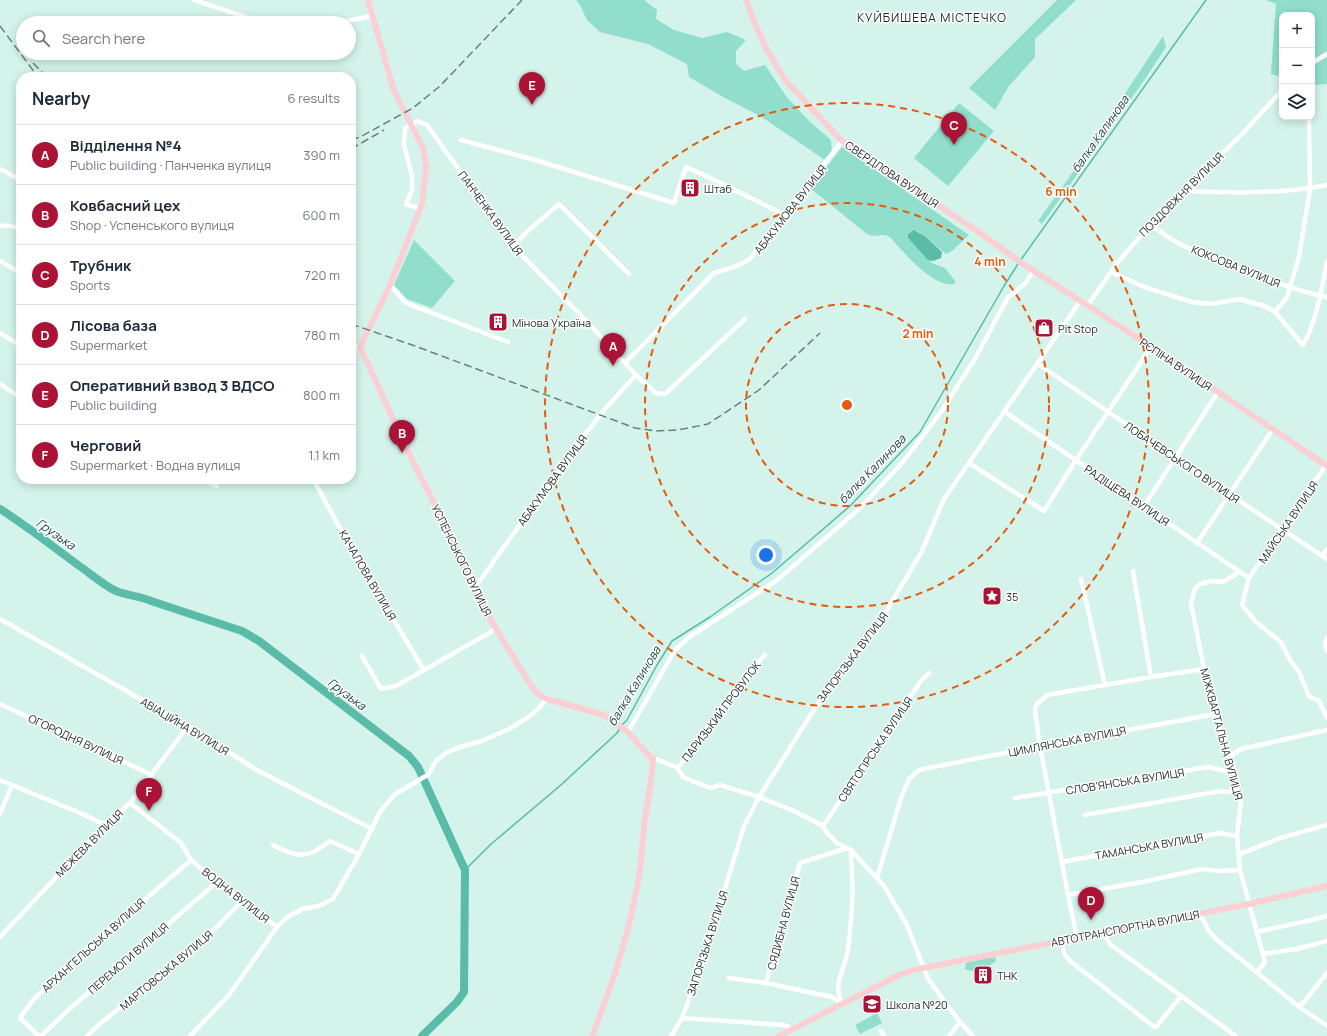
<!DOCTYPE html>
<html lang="en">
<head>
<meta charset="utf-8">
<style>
	body { margin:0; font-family:Manrope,sans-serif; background:#f6f6f7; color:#1f2937 }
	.controls { position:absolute; right:12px; top:12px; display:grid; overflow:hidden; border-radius:8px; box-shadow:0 2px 10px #0003 }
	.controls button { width:36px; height:36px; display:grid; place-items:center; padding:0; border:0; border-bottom:1px solid #e0e1e3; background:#fff; color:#1f2937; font:20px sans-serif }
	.you { position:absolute; left:766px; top:555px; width:14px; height:14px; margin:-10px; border:3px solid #fff; border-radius:50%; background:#1a73e8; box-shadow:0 0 0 6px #1a73e833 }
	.badge { display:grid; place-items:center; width:26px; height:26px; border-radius:50%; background:#aa1335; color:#fff; font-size:13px; font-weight:700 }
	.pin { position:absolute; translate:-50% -33px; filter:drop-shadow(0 1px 2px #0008) }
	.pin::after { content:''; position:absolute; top:21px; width:14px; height:12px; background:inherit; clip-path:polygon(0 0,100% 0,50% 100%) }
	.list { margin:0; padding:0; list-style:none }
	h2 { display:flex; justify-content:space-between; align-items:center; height:52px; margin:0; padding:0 16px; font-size:17px }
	h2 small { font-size:13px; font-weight:400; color:#747a83 }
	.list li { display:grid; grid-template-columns:26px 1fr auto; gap:12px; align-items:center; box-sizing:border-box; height:60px; padding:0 16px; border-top:1px solid #e0e1e3 }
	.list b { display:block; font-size:15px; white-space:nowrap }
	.list p { margin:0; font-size:13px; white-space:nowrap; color:#747a83 }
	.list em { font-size:13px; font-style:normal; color:#747a83 }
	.icon { flex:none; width:22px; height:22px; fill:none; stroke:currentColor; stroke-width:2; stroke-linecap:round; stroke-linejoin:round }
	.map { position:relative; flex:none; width:1327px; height:1036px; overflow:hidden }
	.search { position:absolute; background:#fff; box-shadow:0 2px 10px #0003; left:16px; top:16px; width:340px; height:44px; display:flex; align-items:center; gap:10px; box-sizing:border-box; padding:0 14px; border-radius:22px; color:#747a83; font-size:15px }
	.panel { position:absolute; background:#fff; box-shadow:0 2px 10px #0003; left:16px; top:72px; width:340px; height:412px; border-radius:16px }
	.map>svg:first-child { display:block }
</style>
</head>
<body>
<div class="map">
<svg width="1327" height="1036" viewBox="0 0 1327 1036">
	<rect width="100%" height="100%" fill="#d3f3eb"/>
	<!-- green -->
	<path fill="#91decd" d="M576 0H644L657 10 656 19 674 30 702 38 727 32 746 40 736 51V64L744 71 765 65 786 96 809 121 831 140 832 152 825 160 760 116 725 98 689 77 687 64 648 44 600 32 587 20 580 5Z
		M1057 0H1076L1035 39V57L1009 86 995 110 969 88Z
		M1266 0H1327V84L1312 85V15H1282V77L1271 74 1276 4Z
		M1163 36 1166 47 1143 82 1042 224 1038 221 1080 162Z
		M959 103 994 131 948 186 914 158Z
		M842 147 969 235 952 251 946 254 926 237 917 231 910 232 908 234V238L932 263 945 268 955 281V284C935 288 909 258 897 245 895 243 893 240 891 238 883 231 877 239 867 234L810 188Z
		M414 240 455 281 432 308 407 299 394 285Z
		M993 957H995L996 961C989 967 974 974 965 969L966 963 968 962Z
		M877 1013 882 1023 860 1034 855 1025Z"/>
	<!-- water -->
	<path fill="#59bba8" d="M914 230 926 237 942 252 941 258 933 261 928 260 908 238V234Z"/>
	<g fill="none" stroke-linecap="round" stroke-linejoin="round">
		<!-- stream -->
		<path stroke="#59bba8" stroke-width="1.5" d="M1020 261 1206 0
			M622 725 627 720 657 665 672 641 710 617 772 573 850 506 920 432 1004 286 1018 264
			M465 870 490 845 562 784 617 733 620 728"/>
		<!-- river -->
		<path stroke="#59bba8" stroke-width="8" d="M0 509C27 526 52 546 78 565 90 573 103 585 116 591 128 596 140 596 151 601L242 631 259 641 409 756 418 767 465 870 464 992 457 1002 422 1036"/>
		<!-- street -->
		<path stroke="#fff" stroke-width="4.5" d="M194 0 264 23
			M337 23 372 16
			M1312 63 1327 54
			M461 140 532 159 674 203 686 167 706 176 785 215
			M0 169 21 180
			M1186 189C1198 193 1210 192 1223 192 1257 193 1293 192 1327 185
			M421 209 406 204 412 190V176L404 145 405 128 418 121 427 125 513 246 592 327 636 375 656 393 665 394 745 319
			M1151 224C1175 246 1210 258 1240 269 1268 280 1297 291 1327 297
			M0 226C7 225 15 226 21 230
			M513 246 529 230 559 204 629 274
			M0 261 21 273
			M1111 272 1144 287 1192 302 1212 304 1239 299 1264 306 1275 312 1303 345C1317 320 1321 291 1327 262
			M390 285 406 303 508 342
			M1088 305 1117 263 1151 224 1244 132 1282 90
			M1275 312 1287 297 1299 257 1310 189 1309 117
			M0 333 21 346
			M351 346 360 347
			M625 363 714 273 734 267 749 260 842 141
			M1038 364 1229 494 1327 559
			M0 384 21 398
			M1005 412 1249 578
			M969 463 1044 511 1076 460 1151 347
			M1326 465 1249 578 1242 605 1256 622 1281 642 1290 660 1299 672 1309 696 1319 701 1327 718
			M200 479 217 486
			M313 479 358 561 424 670
			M1144 506 1218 392
			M1197 543 1273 429
			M1322 556 1327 549
			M1133 571 1151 677
			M1239 572 1223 582 1212 581 1200 584 1195 589 1191 603 1204 669 1215 705 1216 714 1230 756 1241 801 1237 836 1240 870 1265 962 1257 972
			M1081 579 1105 685
			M474 589 579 442 605 409 636 375
			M0 619 188 726 255 769 307 796 372 829
			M1327 638 1325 644 1327 651
			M362 656 381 689 396 686 496 629
			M0 704 152 775
			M628 732 675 650 689 637 776 581 858 510 903 462 941 412 976 357 1008 297 1025 284 1034 270
			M1230 756 1241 749 1327 730
			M651 757 678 768 683 777 710 788 720 785 759 797 794 811 823 826 827 833 837 843 851 850 884 886 907 925 928 979 960 1022 973 1036
			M678 768 755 665 765 655
			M0 780 85 815 105 825
			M1015 798 1208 767 1234 773
			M130 803 181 843 191 860 217 882 277 927
			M0 814 12 785
			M1085 815 1215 792 1238 791
			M823 826 921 681 929 673
			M273 845C283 850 296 857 307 854 315 853 323 846 330 841L359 854
			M1238 855 1280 838 1327 825
			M1062 862 1220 833 1237 836
			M877 878 901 798 909 779 919 770 1040 746 1216 714
			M1068 895 1142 882 1202 869 1219 871 1240 870
			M1200 914 1209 931 1217 940 1298 1006 1327 1026
			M1256 932 1312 920 1327 916
			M1102 933 1111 945 1236 1036
			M0 937 105 825 130 803 188 726
			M1077 938 1068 895 1040 746 1035 712 1036 705 1047 695 1151 677 1204 669
			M1061 941 1065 955 1070 961 1153 1026 1156 1027 1181 996
			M1263 954 1297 949 1327 941
			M729 978 766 983 832 997 841 1003
			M766 983 800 863 847 848
			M842 1004C833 983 843 974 847 954 850 938 851 921 852 905 854 887 851 868 851 850
			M1298 1006 1303 1003 1327 973
			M682 1018 784 1025 793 1029
			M881 1031 884 1036
			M39 1036 20 1018 33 1000 79 956 191 860
			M41 1036 66 1012 217 882
			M87 1036 95 1028 208 936 242 901
			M190 1036 229 995 277 927 286 918 302 909 318 906 333 899 359 854 380 812 394 795 429 774 436 761 446 753 457 748 482 741 509 729 527 718 535 712 547 699
			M671 1036 682 1018 704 958 744 826 759 797 827 689 845 669 881 620 921 553 944 499 1081 300
			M949 1036 960 1022"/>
		<!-- secondary -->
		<path stroke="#fbd0d4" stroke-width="6" d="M368 0 394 91 423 148 426 166 422 204 390 285 360 347 412 460 445 524 474 589 496 629 532 687 538 694 547 699 604 715 628 732 650 757
			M746 0 755 24 766 48 785 80 842 141 983 235 1023 264 1158 351 1327 466
			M592 1036C612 986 629 935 638 882 642 861 642 840 645 819 648 798 652 779 653 758
			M779 1036 899 975 913 970 1249 904 1327 886"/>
		<!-- rail -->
		<path stroke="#6b807b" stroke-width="1.5" stroke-dasharray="8 4" stroke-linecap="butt" d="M0 26 38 77
			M33 63 47 77
			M351 140 360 137 413 108 440 86 522 0
			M351 149 384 130
			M351 324 415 346 635 428 656 431 678 430 708 424 759 390 820 333"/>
	</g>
	<!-- distance rings -->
	<g fill="none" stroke="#e8590c" stroke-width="2" stroke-dasharray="7 5">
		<circle cx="847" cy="405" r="101"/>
		<circle cx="847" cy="405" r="202"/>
		<circle cx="847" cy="405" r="302"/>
	</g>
	<!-- icons -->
	<defs>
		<symbol id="building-square" viewBox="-11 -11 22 22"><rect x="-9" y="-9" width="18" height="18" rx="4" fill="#aa1335" stroke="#fff"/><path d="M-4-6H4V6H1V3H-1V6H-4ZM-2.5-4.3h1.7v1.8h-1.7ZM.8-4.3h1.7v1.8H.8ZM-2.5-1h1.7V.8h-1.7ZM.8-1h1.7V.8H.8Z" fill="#fff"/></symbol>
		<symbol id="shop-square" viewBox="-11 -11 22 22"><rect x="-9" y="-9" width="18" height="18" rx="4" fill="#aa1335" stroke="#fff"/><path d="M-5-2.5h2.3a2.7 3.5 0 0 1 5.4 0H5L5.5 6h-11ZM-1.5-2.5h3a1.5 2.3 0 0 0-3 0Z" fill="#fff"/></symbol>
		<symbol id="sight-square" viewBox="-11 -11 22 22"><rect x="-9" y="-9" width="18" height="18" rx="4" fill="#aa1335" stroke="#fff"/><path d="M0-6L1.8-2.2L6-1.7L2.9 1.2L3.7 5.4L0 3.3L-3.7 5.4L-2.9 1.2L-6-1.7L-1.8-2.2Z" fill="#fff"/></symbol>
		<symbol id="school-square" viewBox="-11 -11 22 22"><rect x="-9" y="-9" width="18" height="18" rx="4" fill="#aa1335" stroke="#fff"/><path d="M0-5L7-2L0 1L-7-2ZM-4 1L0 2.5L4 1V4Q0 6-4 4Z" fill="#fff"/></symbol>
	</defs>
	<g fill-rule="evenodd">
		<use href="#building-square" x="679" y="177" width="22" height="22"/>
		<use href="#building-square" x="487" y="311" width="22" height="22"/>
		<use href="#shop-square" x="1033" y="317" width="22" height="22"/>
		<use href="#sight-square" x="981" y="585" width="22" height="22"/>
		<use href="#building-square" x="972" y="964" width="22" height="22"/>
		<use href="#school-square" x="861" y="993" width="22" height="22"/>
	</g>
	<g text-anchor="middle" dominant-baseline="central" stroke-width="3" stroke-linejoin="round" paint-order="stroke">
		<!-- street labels -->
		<g font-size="11" fill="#1c2825" stroke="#fff">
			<text transform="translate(892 174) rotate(34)">СВЕРДЛОВА ВУЛИЦЯ</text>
			<text transform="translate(1181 194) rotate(-45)">ПОЗДОВЖНЯ ВУЛИЦЯ</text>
			<text transform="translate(790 209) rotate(-52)">АБАКУМОВА ВУЛИЦЯ</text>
			<text transform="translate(491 213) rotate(54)">ПАНЧЕНКА ВУЛИЦЯ</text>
			<text transform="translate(1236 266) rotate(22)">КОКСОВА ВУЛИЦЯ</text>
			<text transform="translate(1176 364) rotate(34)">РЄПІНА ВУЛИЦЯ</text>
			<text transform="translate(1182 462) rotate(34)">ЛОБАЧЕВСЬКОГО ВУЛИЦЯ</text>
			<text transform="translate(552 480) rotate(-54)">АБАКУМОВА ВУЛИЦЯ</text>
			<text transform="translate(1127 495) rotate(34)">РАДІЩЕВА ВУЛИЦЯ</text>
			<text transform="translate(1288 522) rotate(-56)">МАЙСЬКА ВУЛИЦЯ</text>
			<text transform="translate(462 560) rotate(64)">УСПЕНСЬКОГО ВУЛИЦЯ</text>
			<text transform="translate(368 575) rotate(60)">КАЧАЛОВА ВУЛИЦЯ</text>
			<text transform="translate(852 657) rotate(-53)">ЗАПОРІЗЬКА ВУЛИЦЯ</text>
			<text transform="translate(721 711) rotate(-53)">ПАРИЗЬКИЙ ПРОВУЛОК</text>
			<text transform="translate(185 726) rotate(31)">АВІАЦІЙНА ВУЛИЦЯ</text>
			<text transform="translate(1222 734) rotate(75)">МІЖКВАРТАЛЬНА ВУЛИЦЯ</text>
			<text transform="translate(76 739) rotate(25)">ОГОРОДНЯ ВУЛИЦЯ</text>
			<text transform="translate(1067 741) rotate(-11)">ЦИМЛЯНСЬКА ВУЛИЦЯ</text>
			<text transform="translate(875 749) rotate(-56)">СВЯТОГІРСЬКА ВУЛИЦЯ</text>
			<text transform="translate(1125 781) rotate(-9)">СЛОВ’ЯНСЬКА ВУЛИЦЯ</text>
			<text transform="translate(89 843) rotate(-45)">МЕЖЕВА ВУЛИЦЯ</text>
			<text transform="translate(1149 846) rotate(-10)">ТАМАНСЬКА ВУЛИЦЯ</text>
			<text transform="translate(236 895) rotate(38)">ВОДНА ВУЛИЦЯ</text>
			<text transform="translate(783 923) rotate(-75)">СЯДИБНА ВУЛИЦЯ</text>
			<text transform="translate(1125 928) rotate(-11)">АВТОТРАНСПОРТНА ВУЛИЦЯ</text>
			<text transform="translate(707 943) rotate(-72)">ЗАПОРІЗЬКА ВУЛИЦЯ</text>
			<text transform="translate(93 945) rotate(-42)">АРХАНГЕЛЬСЬКА ВУЛИЦЯ</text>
			<text transform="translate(128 958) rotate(-41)">ПЕРЕМОГИ ВУЛИЦЯ</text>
			<text transform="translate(166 970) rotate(-40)">МАРТОВСЬКА ВУЛИЦЯ</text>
		</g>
		<!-- poi labels -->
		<g font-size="11" fill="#1c2825" stroke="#fff" text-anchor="start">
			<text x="704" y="188">Штаб</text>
			<text x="512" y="322">Мінова Україна</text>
			<text x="1058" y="328">Pit Stop</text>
			<text x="1006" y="596">35</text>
			<text x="997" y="975">ТНК</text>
			<text x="886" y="1004">Школа №20</text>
		</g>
		<!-- neighbourhood labels -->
		<g font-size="12" letter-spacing="1" fill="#1c2825" stroke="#fff">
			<text x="932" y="17">КУЙБИШЕВА МІСТЕЧКО</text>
		</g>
		<!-- water labels -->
		<g font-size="12" font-style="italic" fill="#1a463d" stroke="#fff">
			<text transform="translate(1100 134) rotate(-55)">балка Калинова</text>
			<text transform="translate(872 469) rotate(-46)">балка Калинова</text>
			<text transform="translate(56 534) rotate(35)">Грузька</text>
			<text transform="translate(634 686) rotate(-59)">балка Калинова</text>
			<text transform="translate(347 694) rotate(37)">Грузька</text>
		</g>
	</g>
	<circle cx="847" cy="405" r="6" fill="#e8590c" stroke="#fff" stroke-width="2"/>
	<g font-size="12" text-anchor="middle" font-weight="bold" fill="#e8590c" stroke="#fff" stroke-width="3" stroke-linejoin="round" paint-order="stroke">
		<text x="1061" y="196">6 min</text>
		<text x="990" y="266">4 min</text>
		<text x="918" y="338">2 min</text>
	</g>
</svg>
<div class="controls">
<button>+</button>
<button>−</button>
<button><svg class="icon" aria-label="layers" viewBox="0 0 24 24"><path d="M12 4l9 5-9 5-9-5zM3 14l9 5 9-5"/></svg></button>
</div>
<div class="you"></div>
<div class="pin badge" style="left:613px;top:366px">A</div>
<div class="pin badge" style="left:402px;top:453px">B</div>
<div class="pin badge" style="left:954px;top:145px">C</div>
<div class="pin badge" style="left:1091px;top:920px">D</div>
<div class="pin badge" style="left:532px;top:105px">E</div>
<div class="pin badge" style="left:149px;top:811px">F</div>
<div class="search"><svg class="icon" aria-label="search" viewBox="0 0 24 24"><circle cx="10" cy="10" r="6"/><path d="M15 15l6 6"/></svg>Search here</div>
<section class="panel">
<h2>Nearby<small>6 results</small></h2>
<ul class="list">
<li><span class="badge">A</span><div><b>Відділення №4</b><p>Public building · Панченка вулиця</p></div><em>390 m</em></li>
<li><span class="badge">B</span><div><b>Ковбасний цех</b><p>Shop · Успенського вулиця</p></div><em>600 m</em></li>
<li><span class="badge">C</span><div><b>Трубник</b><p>Sports</p></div><em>720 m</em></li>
<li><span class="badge">D</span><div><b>Лісова база</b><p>Supermarket</p></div><em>780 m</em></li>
<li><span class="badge">E</span><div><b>Оперативний взвод 3 ВДСО</b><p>Public building</p></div><em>800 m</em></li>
<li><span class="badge">F</span><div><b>Черговий</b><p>Supermarket · Водна вулиця</p></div><em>1.1 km</em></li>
</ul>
</section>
</div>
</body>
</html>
